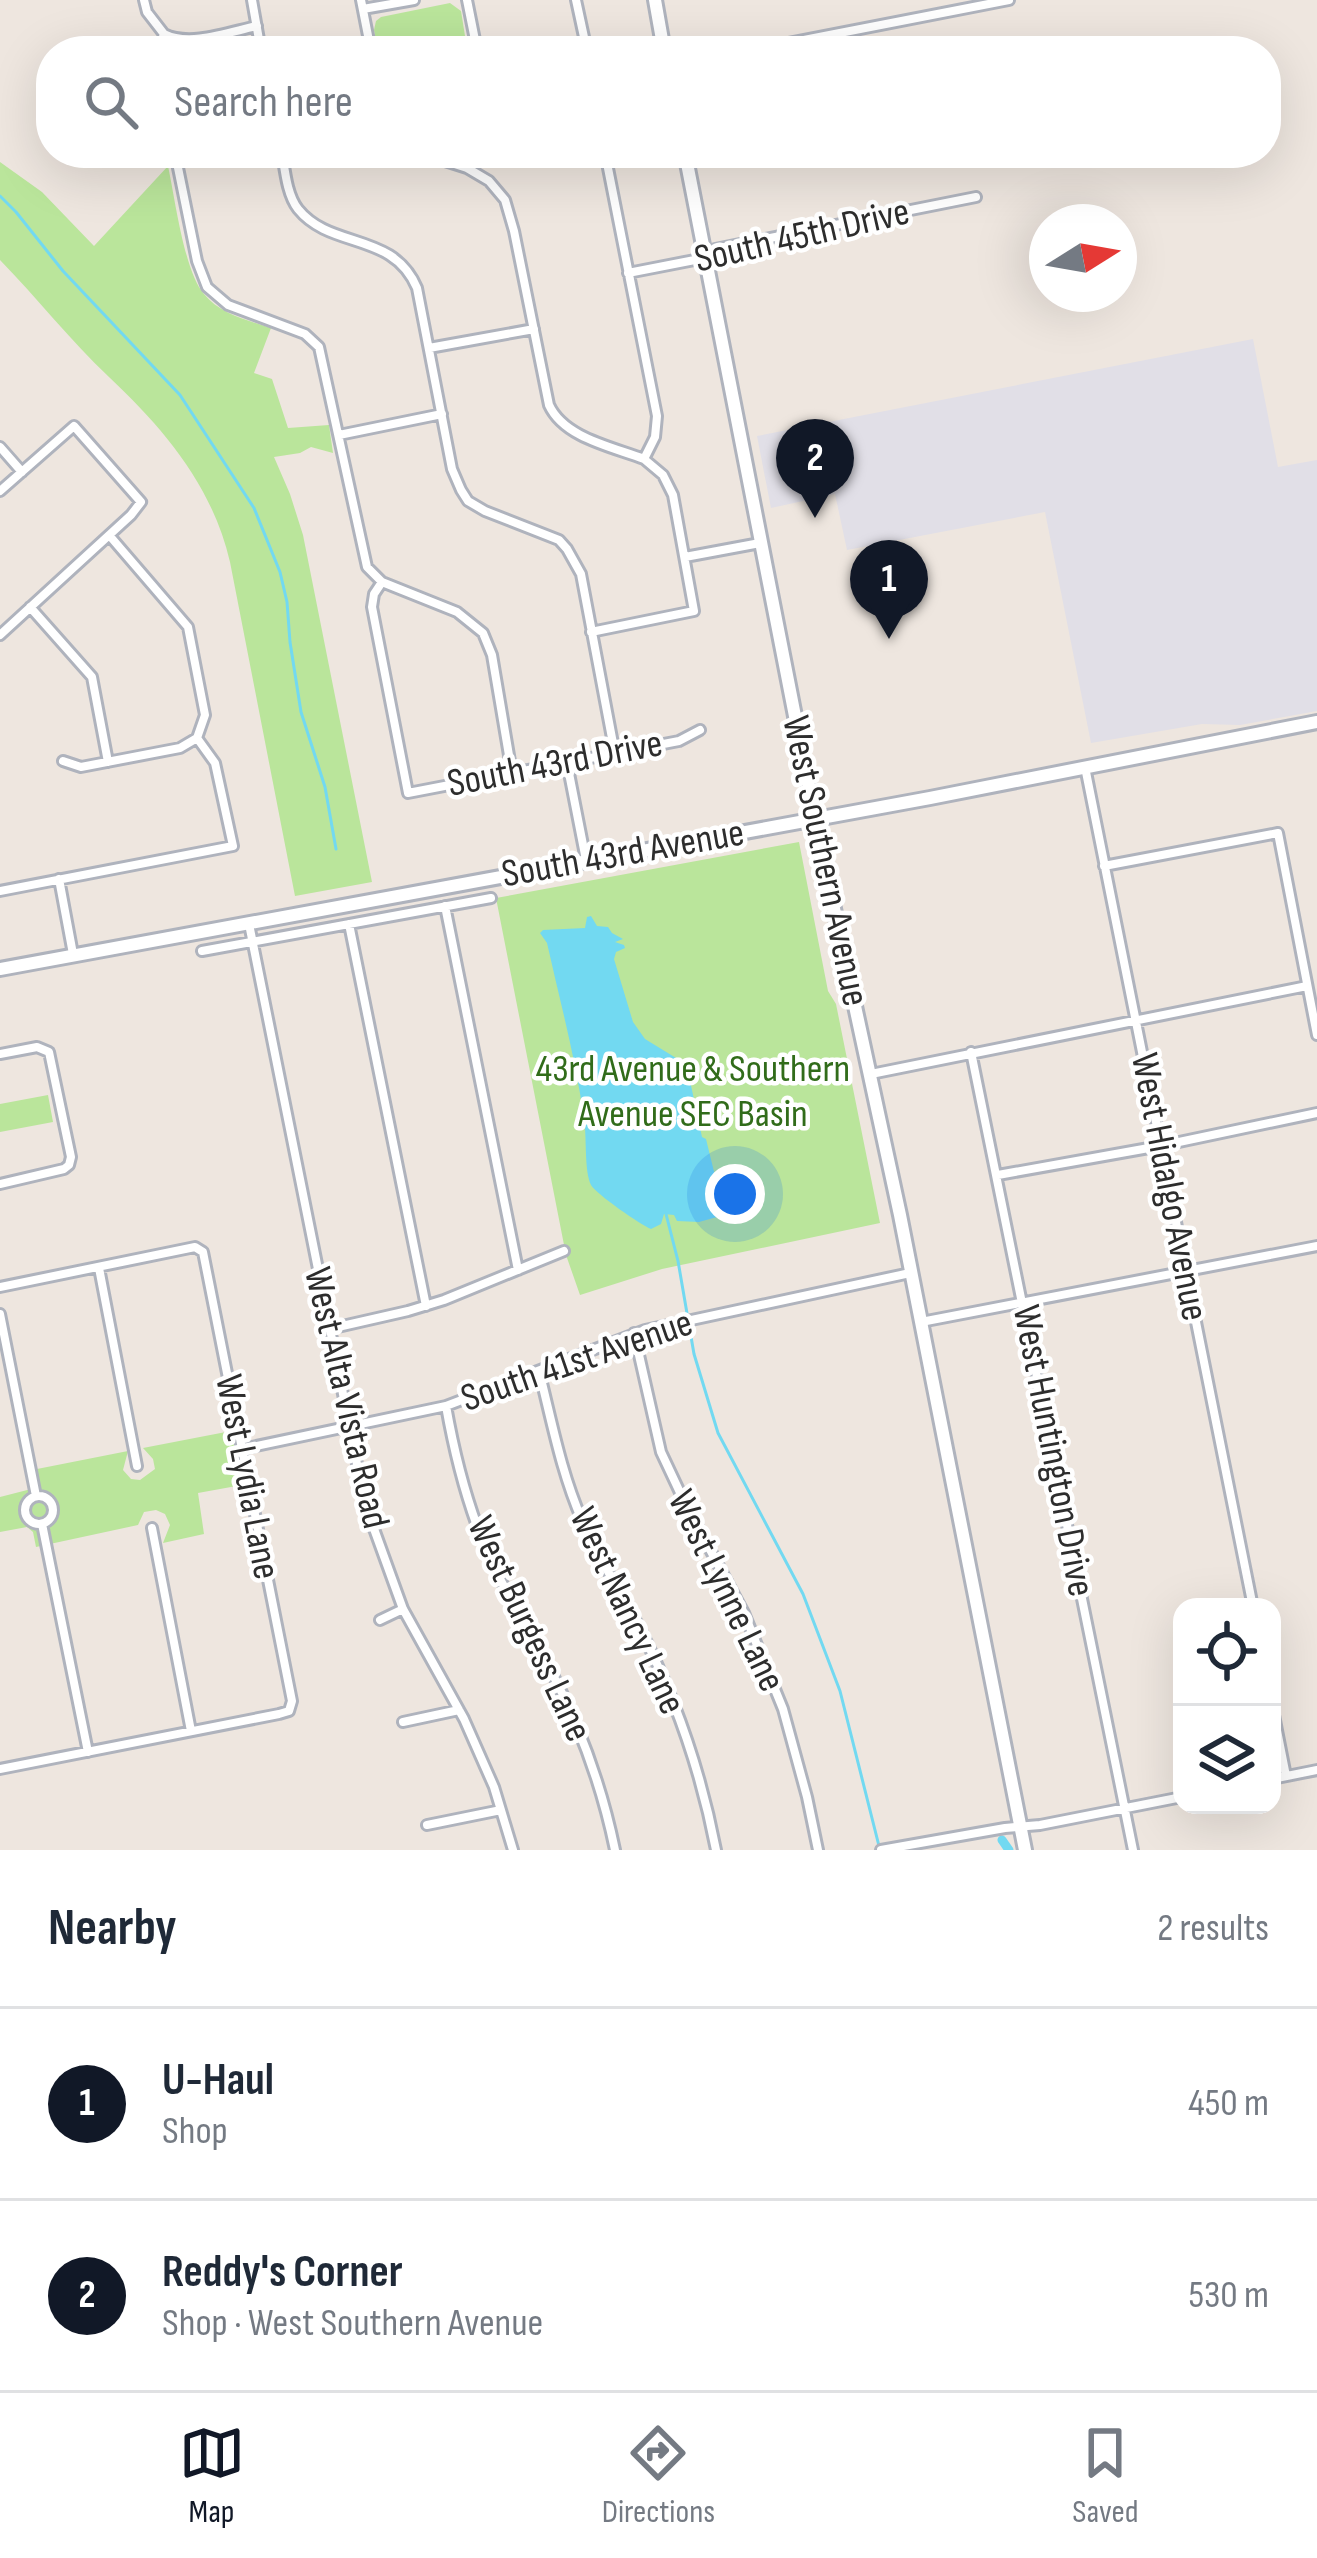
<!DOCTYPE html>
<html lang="en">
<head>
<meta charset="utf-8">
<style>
	body { margin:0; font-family:"Sofia Sans Condensed",sans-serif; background:#f6f6f7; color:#1f2937 }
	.controls { position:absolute; right:36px; bottom:36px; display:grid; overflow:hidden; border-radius:24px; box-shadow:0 12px 48px #0002 }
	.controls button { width:108px; height:108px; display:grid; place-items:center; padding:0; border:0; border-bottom:3px solid #e0e1e3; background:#fff; color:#1f2937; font:60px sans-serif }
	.compass { position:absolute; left:1029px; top:204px; width:108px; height:108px; border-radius:50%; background:#fff; box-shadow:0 12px 48px #0002; rotate:79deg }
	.you { position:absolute; left:735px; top:1194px; width:42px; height:42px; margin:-30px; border:9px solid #fff; border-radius:50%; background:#1a73e8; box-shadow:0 0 0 18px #1a73e833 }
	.badge { display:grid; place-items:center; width:78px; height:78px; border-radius:50%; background:#111827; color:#fff; font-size:39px; font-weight:700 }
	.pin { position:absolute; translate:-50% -99px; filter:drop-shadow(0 3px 6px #0008) }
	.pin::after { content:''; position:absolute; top:63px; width:42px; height:36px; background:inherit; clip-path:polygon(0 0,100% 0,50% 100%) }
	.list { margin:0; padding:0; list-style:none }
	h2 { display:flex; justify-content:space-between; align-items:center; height:156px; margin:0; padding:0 48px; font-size:51px }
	h2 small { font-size:39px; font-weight:400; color:#747a83 }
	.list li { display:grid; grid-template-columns:78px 1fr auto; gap:36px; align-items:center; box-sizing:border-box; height:192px; padding:0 48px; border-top:3px solid #e0e1e3 }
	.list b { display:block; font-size:45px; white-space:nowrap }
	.list p { margin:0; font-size:39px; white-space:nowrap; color:#747a83 }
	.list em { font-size:39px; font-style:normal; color:#747a83 }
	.icon { flex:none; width:66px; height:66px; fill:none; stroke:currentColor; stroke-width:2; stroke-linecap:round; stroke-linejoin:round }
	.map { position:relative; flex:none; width:1317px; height:1850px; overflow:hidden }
	.search { position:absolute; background:#fff; box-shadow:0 12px 48px #0002; left:36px; right:36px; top:36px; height:132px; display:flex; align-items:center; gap:30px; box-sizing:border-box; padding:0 42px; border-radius:48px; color:#747a83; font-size:45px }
	.sheet { height:540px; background:#fff }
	nav { display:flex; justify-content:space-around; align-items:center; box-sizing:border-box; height:168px; border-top:3px solid #e0e1e3; background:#fff; font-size:33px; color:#747a83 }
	nav a { display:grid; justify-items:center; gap:6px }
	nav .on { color:#111827 }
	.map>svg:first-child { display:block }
</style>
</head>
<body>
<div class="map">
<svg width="1317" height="1850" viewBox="0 0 1317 1850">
	<rect width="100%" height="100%" fill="#eee6df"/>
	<!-- industrial -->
	<path fill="#e1dfe7" d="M1253 339 1278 467 1317 460V711L1240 725 1202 724 1091 743 1045 512 847 550 835 494 771 508 757 436Z"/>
	<!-- green -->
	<path fill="#bae59b" d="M450 3 461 11 465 36 472 51H378L374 30 376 21 381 17Z
		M0 162 42 192 94 246 168 166C175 198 184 271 204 294 220 314 247 320 271 328L254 373 272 379 288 428 329 425 333 453 311 447 300 453 274 457 290 494 303 535 372 882 295 896 230 562C212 485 164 429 109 377 70 340 37 298 0 260Z
		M799 842 828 991 836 1004 880 1223 662 1269 580 1295 566 1255 496 898Z
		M48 1095 53 1122 0 1132V1104Z
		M231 1431 242 1485 198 1493 204 1534 163 1543 170 1525 165 1514 156 1510 144 1512 138 1525 36 1547 33 1532 27 1527 0 1532V1497L39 1487 37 1469 128 1451 123 1470 131 1479 140 1480 155 1469 153 1459 143 1448Z"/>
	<!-- water -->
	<path fill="#72d9f1" d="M591 916 597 926 608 927 612 933 623 939 615 942 624 945 625 948 616 952 614 959 633 1022 645 1039 681 1061 689 1076 702 1137 706 1139 719 1192 717 1217 699 1222 677 1221 674 1215 664 1214 661 1224 651 1229C641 1225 596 1194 591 1185 584 1170 587 1137 584 1119 576 1060 560 1001 547 943L540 933 543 930 585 928 587 917Z"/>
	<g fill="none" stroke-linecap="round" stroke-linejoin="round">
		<!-- stream -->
		<path stroke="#72d9f1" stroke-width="3" d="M0 196 16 212 63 271 180 395 254 508 280 572 287 602 290 642 301 712 325 787 336 849
			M666 1214 678 1261 694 1354 718 1433 803 1594 840 1691 879 1846"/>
		<!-- canal -->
		<path stroke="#72d9f1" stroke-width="9" d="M1002 1840 1009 1850"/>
		<defs>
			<path id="minor" d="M144 0 147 12 164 34 158 51
				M252 0 261 51
				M361 0 371 51
				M467 0 475 40 480 51
				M576 0 587 51
				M363 9 414 0
				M164 34C190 47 229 32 257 26
				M747 51 1009 0
				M175 153 197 261 207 287 228 305 305 334 319 347 367 567 382 582 457 612 483 633 492 655 512 773
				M282 153C285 171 287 195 298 209 331 250 393 231 417 288L452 469 461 490 468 501 485 511 559 540 567 549 581 574 615 754
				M420 153 467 168 489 181 505 200 514 231 549 405C564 438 613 447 644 459
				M628 273 705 258 715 249 976 197
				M429 348 534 329
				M339 435 442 414
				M0 447 22 472
				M0 491 74 426 141 502 131 515 0 635
				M685 557 760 543
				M382 582 374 594 372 607 408 793 679 741 700 730
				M30 607 92 677 108 762
				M591 632 694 611 673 495 663 475 644 459 655 437 657 416 605 153
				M63 761 81 767 180 748 197 738
				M567 763 586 860
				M1085 767 1253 1607
				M1104 866 1278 833 1317 1035
				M59 879 73 954
				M0 891 233 846 215 763 197 738 205 715 188 627 109 535
				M445 906 518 1270
				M249 924 365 1504 403 1609 464 1719 494 1787 513 1850
				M349 924 426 1306
				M202 951 491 898
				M971 1052 1133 1850
				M0 1054 37 1047 49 1052 71 1157 69 1165 64 1169 0 1184
				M871 1074 1307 986
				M998 1175 1160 1146 1317 1113
				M99 1268 137 1466
				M0 1287 195 1247 203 1252 292 1701 289 1711 279 1714 0 1769
				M0 1314 36 1496
				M921 1322 1317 1246
				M329 1329 408 1311 444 1300 564 1251
				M634 1333 661 1452 684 1501 744 1613 783 1709 807 1797 818 1850
				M539 1371C552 1422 561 1472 582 1520 597 1557 620 1590 638 1625 675 1696 701 1772 716 1850
				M446 1406C455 1457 468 1508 489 1556 506 1595 531 1631 550 1669 580 1726 602 1787 615 1850
				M242 1449 446 1406 645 1330 910 1273
				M25 1510a14 14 0 1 1 28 0a14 14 0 1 1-28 0Z
				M42 1524 88 1752
				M152 1528 191 1731
				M380 1620 403 1609
				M1272 1705 1286 1776
				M403 1722 459 1710
				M1272 1779 1317 1770
				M427 1825 501 1810
				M881 1850 1005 1828 1040 1825 1182 1797"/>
			<path id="secondary" d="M655 0 664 51
				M685 153 819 839 900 1215 1025 1850
				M0 969 930 798 1317 722"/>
		</defs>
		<!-- minor casing -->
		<use href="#minor" stroke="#afb3bd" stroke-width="14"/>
		<!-- secondary casing -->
		<use href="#secondary" stroke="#afb3bd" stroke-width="18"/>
		<!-- minor -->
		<use href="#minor" stroke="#fff" stroke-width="8"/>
		<!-- secondary -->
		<use href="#secondary" stroke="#fff" stroke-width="12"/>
	</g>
	<g text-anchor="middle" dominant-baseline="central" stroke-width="9" stroke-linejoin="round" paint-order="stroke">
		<!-- street labels -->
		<g font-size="39" fill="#2d2d2d" stroke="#fff">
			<text transform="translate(802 236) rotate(-13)">South 45th Drive</text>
			<text transform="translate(555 764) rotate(-11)">South 43rd Drive</text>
			<text transform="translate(623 854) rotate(-10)">South 43rd Avenue</text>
			<text transform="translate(825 861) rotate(78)">West Southern Avenue</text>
			<text transform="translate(1169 1187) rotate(79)">West Hidalgo Avenue</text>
			<text transform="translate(577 1361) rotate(-19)">South 41st Avenue</text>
			<text transform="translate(346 1398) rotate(77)">West Alta Vista Road</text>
			<text transform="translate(1053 1451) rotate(79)">West Huntington Drive</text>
			<text transform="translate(247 1477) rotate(79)">West Lydia Lane</text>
			<text transform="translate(726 1591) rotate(64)">West Lynne Lane</text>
			<text transform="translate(627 1611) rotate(65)">West Nancy Lane</text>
			<text transform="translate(529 1629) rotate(65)">West Burgess Lane</text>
		</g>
		<!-- park labels -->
		<g font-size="39" fill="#316c1a" stroke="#fff">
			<text x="693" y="1069">43rd Avenue &amp; Southern<tspan x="693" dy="45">Avenue SEC Basin</tspan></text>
		</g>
	</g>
</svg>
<div class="controls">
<button><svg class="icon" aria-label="locate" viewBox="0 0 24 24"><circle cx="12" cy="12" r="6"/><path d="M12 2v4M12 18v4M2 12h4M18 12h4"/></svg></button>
<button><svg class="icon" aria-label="layers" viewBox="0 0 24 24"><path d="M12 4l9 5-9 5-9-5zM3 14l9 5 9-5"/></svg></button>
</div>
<svg class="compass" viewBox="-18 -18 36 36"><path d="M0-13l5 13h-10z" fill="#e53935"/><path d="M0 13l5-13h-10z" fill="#747a83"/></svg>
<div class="you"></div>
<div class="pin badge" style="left:889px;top:639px">1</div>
<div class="pin badge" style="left:815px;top:518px">2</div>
<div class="search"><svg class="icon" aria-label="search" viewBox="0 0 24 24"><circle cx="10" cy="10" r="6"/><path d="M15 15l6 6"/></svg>Search here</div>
</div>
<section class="sheet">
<h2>Nearby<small>2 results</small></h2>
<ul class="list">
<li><span class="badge">1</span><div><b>U-Haul</b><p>Shop</p></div><em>450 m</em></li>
<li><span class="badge">2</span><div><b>Reddy's Corner</b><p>Shop · West Southern Avenue</p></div><em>530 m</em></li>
</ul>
</section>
<nav>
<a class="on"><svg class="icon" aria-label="map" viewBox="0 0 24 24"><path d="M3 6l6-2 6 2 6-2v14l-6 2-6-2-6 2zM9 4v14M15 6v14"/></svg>Map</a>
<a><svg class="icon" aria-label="directions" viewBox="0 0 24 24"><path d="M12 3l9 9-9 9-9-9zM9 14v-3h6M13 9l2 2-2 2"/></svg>Directions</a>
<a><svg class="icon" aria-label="saved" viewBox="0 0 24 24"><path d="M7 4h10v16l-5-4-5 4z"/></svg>Saved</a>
</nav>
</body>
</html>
